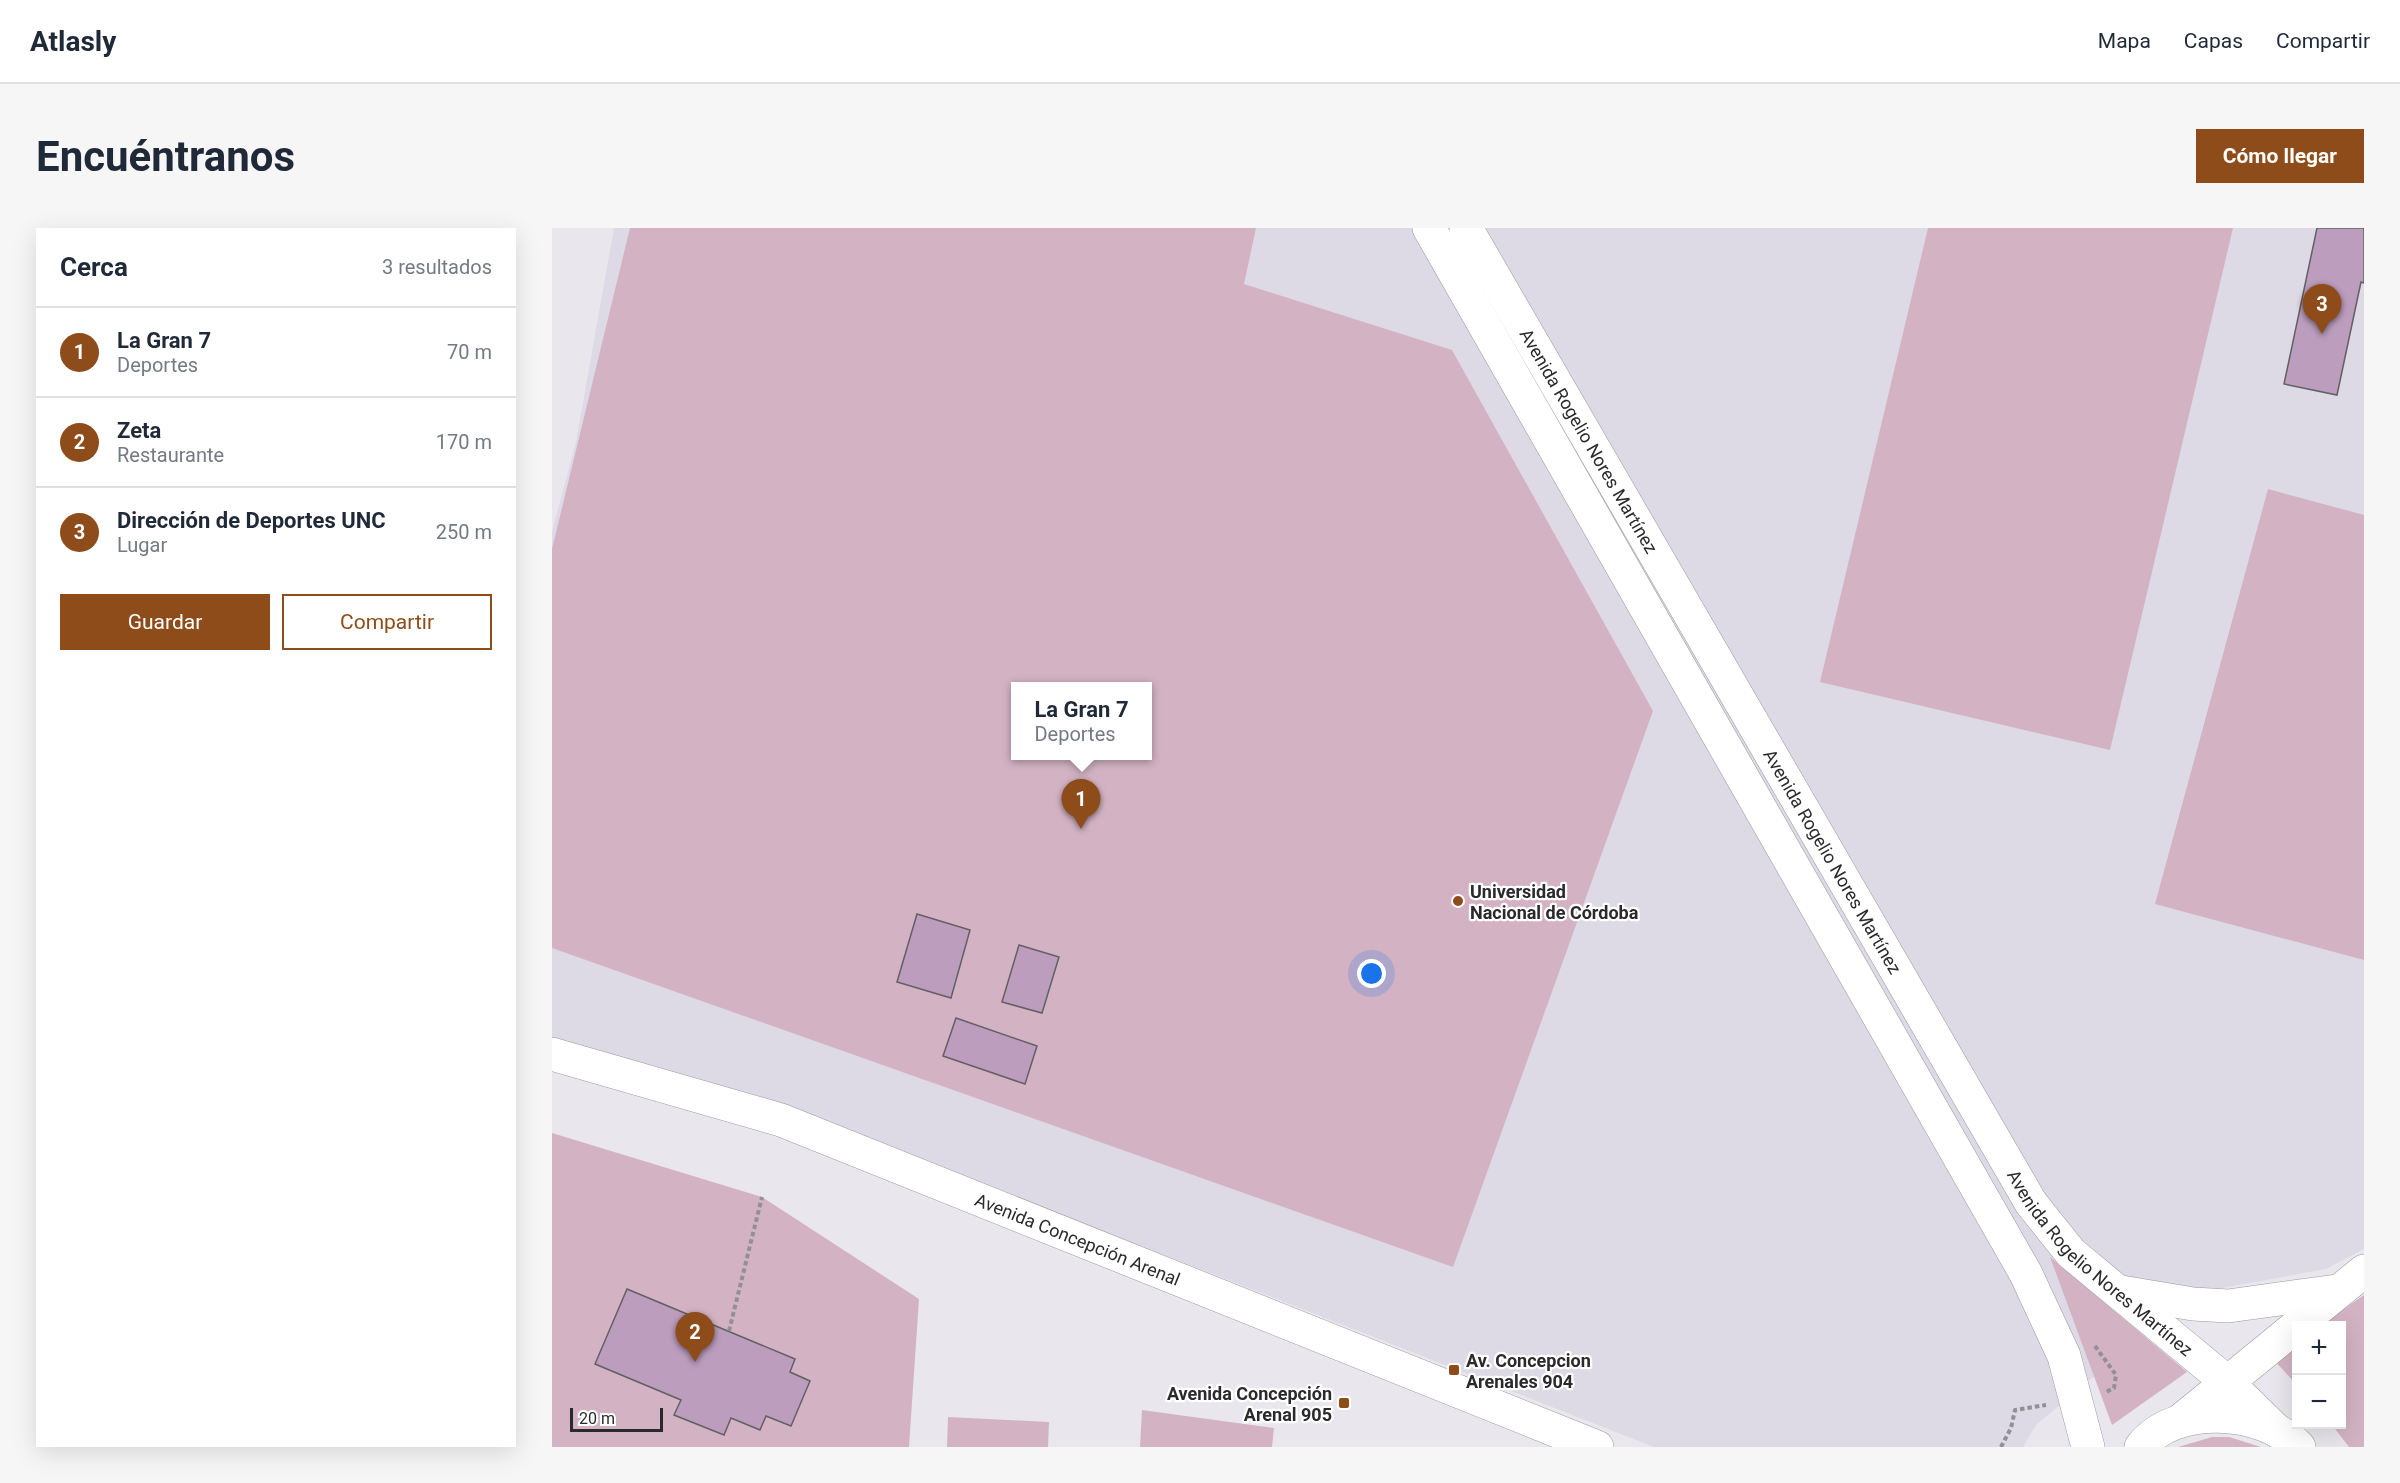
<!DOCTYPE html>
<html lang="es">
<head>
<meta charset="utf-8">
<style>
	body { margin:0; font-family:Roboto,sans-serif; background:#f6f6f7; color:#1f2937 }
	.controls { position:absolute; right:18px; bottom:18px; display:grid; overflow:hidden; border-radius:0px; box-shadow:0 6px 24px #0002 }
	.controls button { width:54px; height:54px; display:grid; place-items:center; padding:0; border:0; border-bottom:2px solid #e0e1e3; background:#fff; color:#1f2937; font:30px sans-serif }
	.scale { position:absolute; left:18px; bottom:15px; width:93px; box-sizing:border-box; padding-left:6px; border:3px solid #2a292b; border-top:0; font-size:16px; line-height:21px; white-space:nowrap; color:#2a292b; -webkit-text-stroke:4px #fff; paint-order:stroke }
	.you { position:absolute; left:820px; top:746px; width:21px; height:21px; margin:-15px; border:4px solid #fff; border-radius:50%; background:#1a73e8; box-shadow:0 0 0 9px #1a73e833 }
	.badge { display:grid; place-items:center; width:39px; height:39px; border-radius:50%; background:#8d4c19; color:#fff; font-size:20px; font-weight:700 }
	.pin { position:absolute; translate:-50% -50px; filter:drop-shadow(0 2px 3px #0008) }
	.pin::after { content:''; position:absolute; top:32px; width:21px; height:18px; background:inherit; clip-path:polygon(0 0,100% 0,50% 100%) }
	.popup { position:absolute; left:459px; top:454px; width:141px; height:78px; box-sizing:border-box; display:grid; place-content:center; border-radius:0px; background:#fff; filter:drop-shadow(0 2px 4px #0005); font-size:20px; white-space:nowrap; color:#747a83 }
	.popup b { font-size:22px; color:#1f2937 }
	.popup::after { content:''; position:absolute; left:50%; top:100%; margin-left:-12px; border:12px solid transparent; border-top-color:#fff }
	.list { margin:0; padding:0; list-style:none }
	h2 { display:flex; justify-content:space-between; align-items:center; height:78px; margin:0; padding:0 24px; font-size:26px }
	h2 small { font-size:20px; font-weight:400; color:#747a83 }
	.list li { display:grid; grid-template-columns:39px 1fr auto; gap:18px; align-items:center; box-sizing:border-box; height:90px; padding:0 24px; border-top:2px solid #e0e1e3 }
	.list b { display:block; font-size:22px; white-space:nowrap }
	.list p { margin:0; font-size:20px; white-space:nowrap; color:#747a83 }
	.list em { font-size:20px; font-style:normal; color:#747a83 }
	.actions { display:flex; gap:12px; padding:18px 24px }
	.actions a { flex:1; padding:14px 0; border:2px solid #8d4c19; border-radius:0px; text-align:center; font-size:21px; color:#8d4c19 }
	.actions .main { background:#8d4c19; color:#fff }
	.map { position:relative; flex:none; width:1812px; height:1219px; overflow:hidden; border-radius:0px }
	header { display:flex; align-items:center; gap:36px; box-sizing:border-box; height:84px; padding:0 30px; background:#fff; border-bottom:2px solid #e0e1e3 }
	header strong { font-size:28px }
	nav { display:flex; gap:33px; margin-inline-start:auto; font-size:21px }
	.intro { display:flex; align-items:center; justify-content:space-between; box-sizing:border-box; height:144px; padding:0 36px }
	h1 { margin:0; font-size:42px }
	.button { padding:15px 27px; border-radius:0px; background:#8d4c19; color:#fff; font-size:21px; font-weight:700 }
	main { display:flex; gap:36px; padding:0 36px }
	aside { flex:1; background:#fff; border-radius:0px; box-shadow:0 6px 24px #0002 }
	.map>svg:first-child { display:block }
</style>
</head>
<body>
<header>
<strong>Atlasly</strong>
<nav><a>Mapa</a><a>Capas</a><a>Compartir</a></nav>
</header>
<div class="intro"><h1>Encuéntranos</h1><a class="button">Cómo llegar</a></div>
<main>
<aside>
<h2>Cerca<small>3 resultados</small></h2>
<ul class="list">
<li><span class="badge">1</span><div><b>La Gran 7</b><p>Deportes</p></div><em>70 m</em></li>
<li><span class="badge">2</span><div><b>Zeta</b><p>Restaurante</p></div><em>170 m</em></li>
<li><span class="badge">3</span><div><b>Dirección de Deportes UNC</b><p>Lugar</p></div><em>250 m</em></li>
</ul>
<div class="actions"><a class="main">Guardar</a><a>Compartir</a></div>
</aside>
<div class="map">
<svg width="1812" height="1219" viewBox="0 0 1812 1219">
	<rect width="100%" height="100%" fill="#e9e7ed"/>
	<!-- built -->
	<path fill="#ddd9e5" fill-rule="evenodd" d="M62 0H1812V1021L1774 1041 1642 1065 1484 1197 1471 1219H1102L261 889 0 818V304L24 214ZM463 458H595V528H463Z"/>
	<!-- green -->
	<path fill="#d3b3c3" fill-rule="evenodd" d="M78 0H704L692 56 900 122 1101 483 901 1039 0 720V321ZM463 458H595V528H463Z
		M1376 0H1681L1558 522 1268 454Z
		M1716 261 1812 287V732L1603 676Z
		M0 905 210 969 367 1071 357 1219H0Z
		M1498 1029 1635 1144 1560 1197Z
		M1812 1067V1219H1797L1780 1197 1790 1196V1098H1768Z
		M1744 1113V1156L1719 1129Z
		M590 1182 722 1200 720 1219H588Z
		M396 1189 497 1194 496 1219H395Z
		M1660 1209H1677L1709 1219H1626Z"/>
	<!-- building -->
	<path fill="#bc9dbe" stroke="#636063" stroke-width="1.5" d="M1765 0H1812V55L1809 54 1785 167 1732 156Z
		M365 686 418 702 399 770 345 754Z
		M467 717 507 729 490 785 450 774Z
		M404 790 485 818 473 856 391 828Z
		M75 1061 243 1131 238 1144 258 1153 239 1198 214 1188 208 1202 179 1190 172 1207 122 1187 129 1172 43 1136Z"/>
	<g fill="none" stroke-linecap="round" stroke-linejoin="round">
		<defs>
			<g id="major">
				<path d="M877 0 1474 1046 1512 1128 1536 1219"/>
				<path id="s1" d="M914 0 1479 975 1519 1025 1675 1154 1725 1203"/>
				<path id="s2" d="M0 826 229 892 1045 1219"/>
				<path d="M1569 1064 1641 1076 1676 1078 1785 1063"/>
				<path d="M1628 1193 1812 1043"/>
				<path d="M1589 1219C1623 1175 1711 1181 1747 1219"/>
			</g>
		</defs>
		<!-- major casing -->
		<use href="#major" stroke="#9b999e" stroke-width="34"/>
		<!-- path -->
		<path stroke="#919094" stroke-width="4" stroke-dasharray="4.5 3" stroke-linecap="butt" d="M177 1103 210 969
			M1543 1118 1564 1147 1562 1160 1554 1164
			M1449 1219 1459 1200 1463 1182 1494 1177"/>
		<!-- major -->
		<use href="#major" stroke="#fff" stroke-width="33"/>
	</g>
	<!-- markers -->
	<g fill="#8d4c19" stroke="#fff" stroke-width="2">
		<circle cx="906" cy="673" r="6"/>
		<rect x="896" y="1136" width="12" height="12" rx="3"/>
		<rect x="786" y="1169" width="12" height="12" rx="3"/>
	</g>
	<g text-anchor="middle" dominant-baseline="central" stroke-width="4.5" stroke-linejoin="round" paint-order="stroke">
		<!-- street labels -->
		<g font-size="18" fill="#2a292b" stroke="#fff">
			<text stroke="none"><textPath href="#s1" startOffset="246">Avenida Rogelio Nores Martínez</textPath></text>
			<text stroke="none"><textPath href="#s1" startOffset="732">Avenida Rogelio Nores Martínez</textPath></text>
			<text stroke="none"><textPath href="#s2" startOffset="558">Avenida Concepción Arenal</textPath></text>
			<text stroke="none"><textPath href="#s1" startOffset="1218">Avenida Rogelio Nores Martínez</textPath></text>
		</g>
		<!-- poi labels -->
		<g font-size="18" font-weight="bold" fill="#2a292b" stroke="#fff" text-anchor="start">
			<text x="918" y="663">Universidad<tspan x="918" dy="21">Nacional de Córdoba</tspan></text>
			<text x="914" y="1132">Av. Concepcion<tspan x="914" dy="21">Arenales 904</tspan></text>
			<text x="780" y="1165" text-anchor="end">Avenida Concepción<tspan x="780" dy="21">Arenal 905</tspan></text>
		</g>
	</g>
</svg>
<div class="controls">
<button>+</button>
<button>−</button>
</div>
<div class="scale">20 m</div>
<div class="you"></div>
<div class="pin badge" style="left:529px;top:601px">1</div>
<div class="popup"><b>La Gran 7</b>Deportes</div>
<div class="pin badge" style="left:143px;top:1134px">2</div>
<div class="pin badge" style="left:1770px;top:106px">3</div>
</div>
</main>
</body>
</html>
